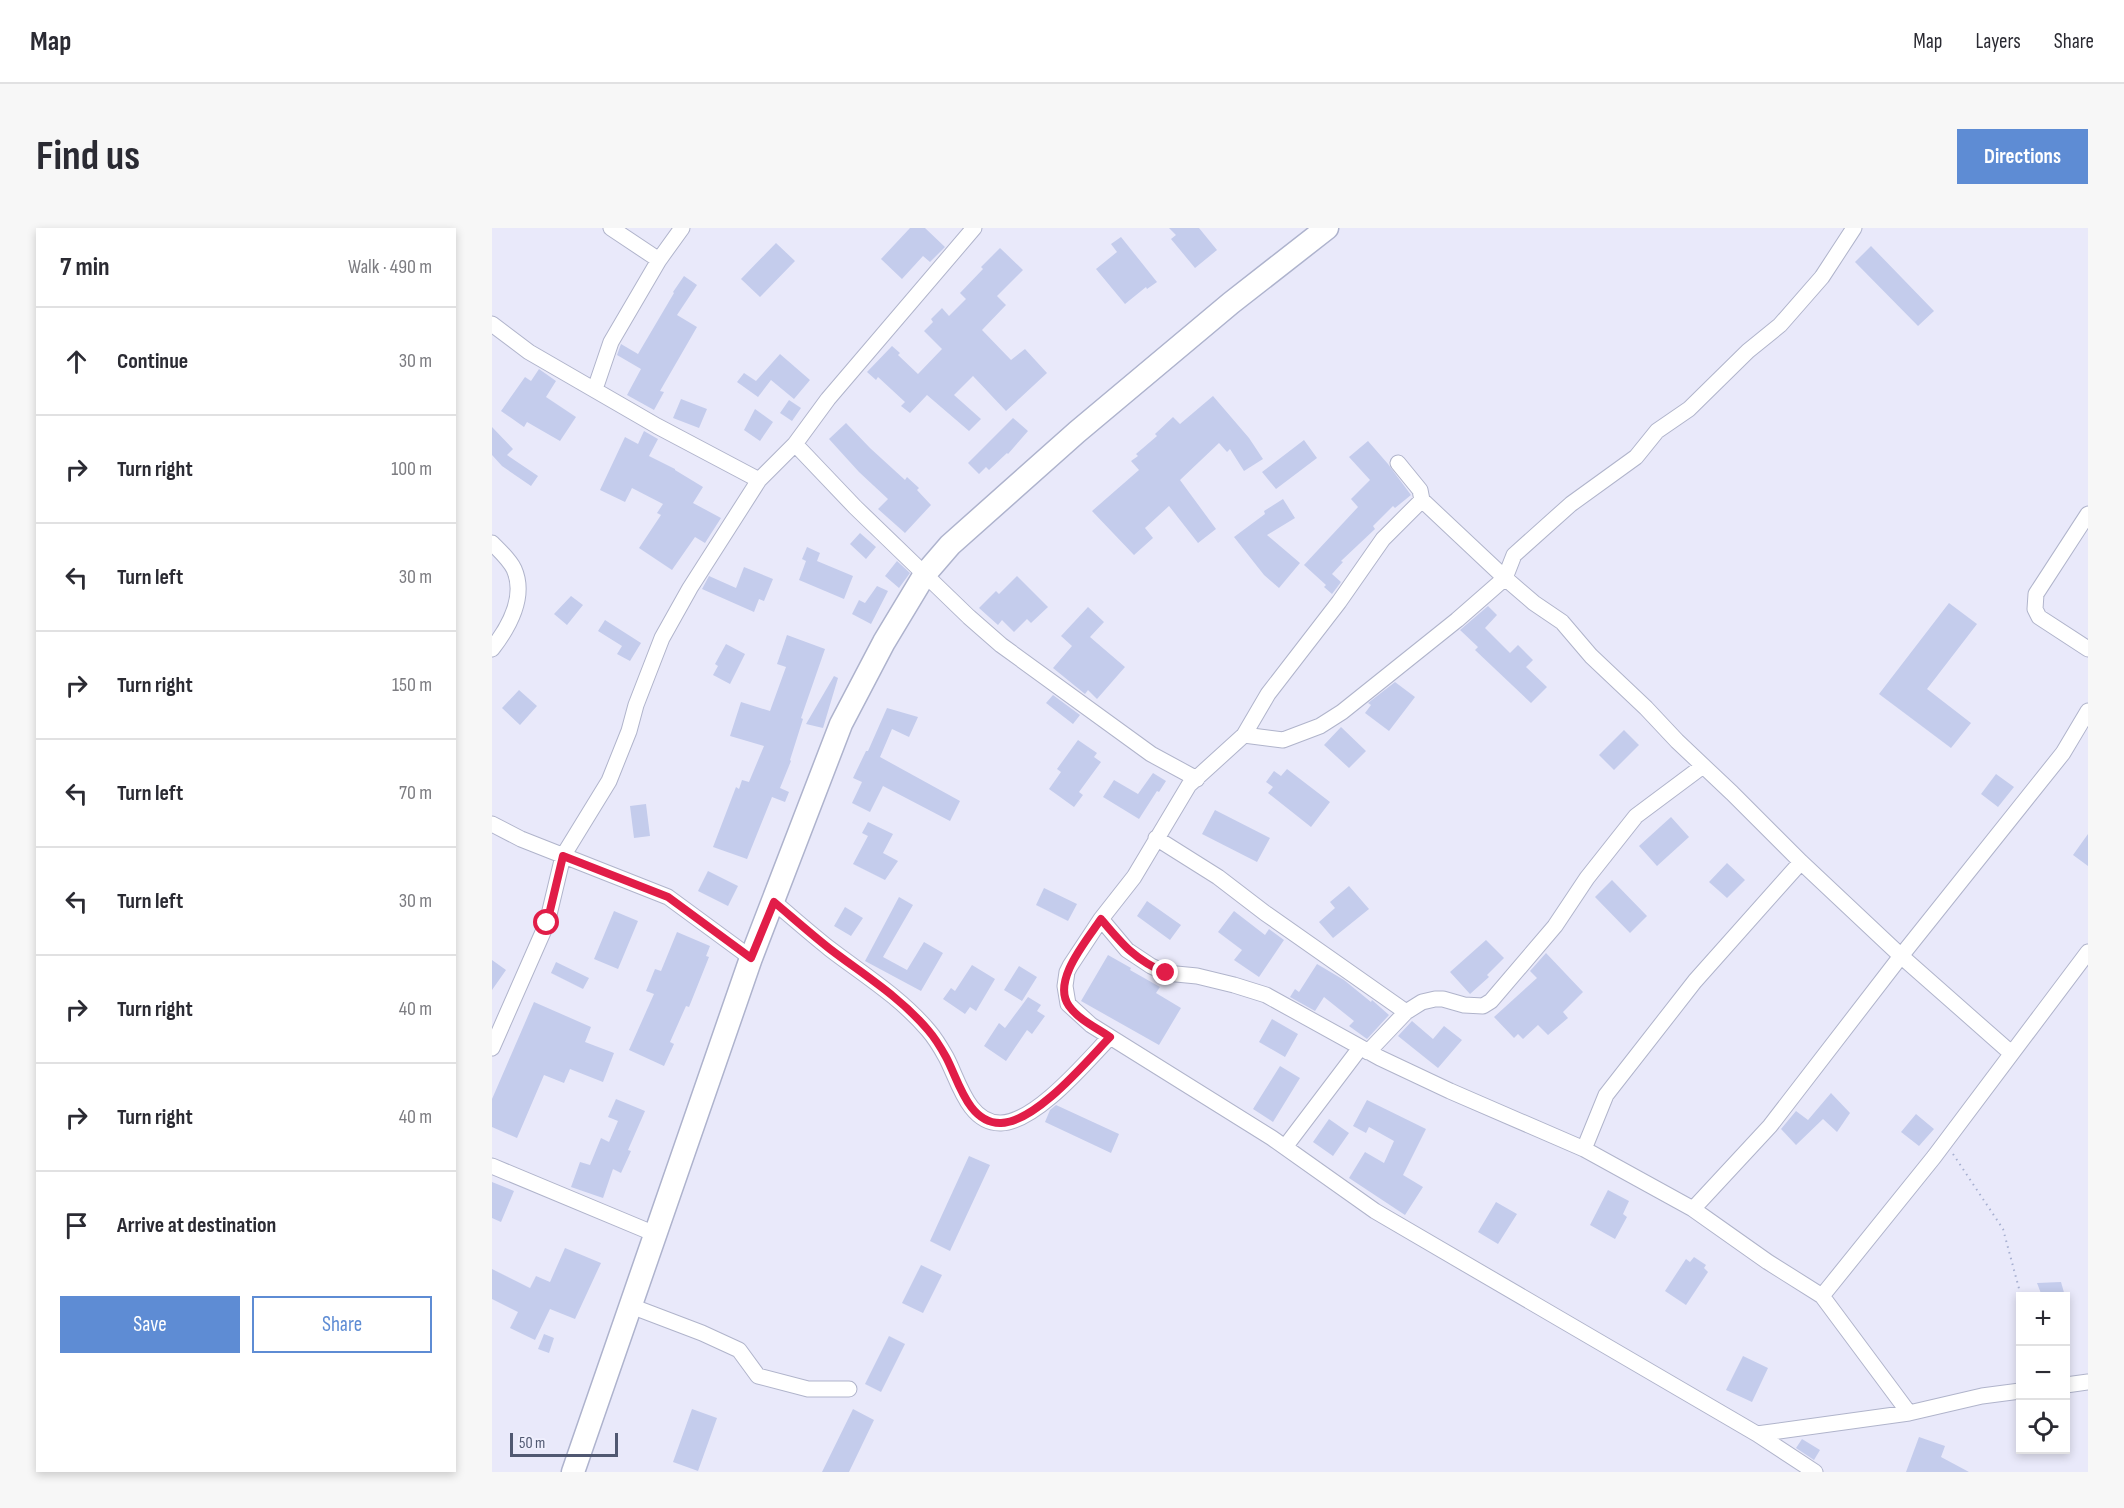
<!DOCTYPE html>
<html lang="en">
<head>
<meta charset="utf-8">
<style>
	body { margin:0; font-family:"Sofia Sans Condensed",sans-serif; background:#f7f7f7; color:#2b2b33 }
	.controls { position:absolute; right:18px; bottom:18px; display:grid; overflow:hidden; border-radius:0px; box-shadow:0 3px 9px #0003 }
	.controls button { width:54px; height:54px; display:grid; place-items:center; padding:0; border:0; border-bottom:2px solid #e1e1e2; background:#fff; color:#2b2b33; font:30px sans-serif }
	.scale { position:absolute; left:18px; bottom:15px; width:108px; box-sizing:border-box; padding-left:6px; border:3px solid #505871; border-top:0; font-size:16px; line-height:21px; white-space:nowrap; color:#505871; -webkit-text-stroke:4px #efeffd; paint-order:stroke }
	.stop { position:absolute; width:18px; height:18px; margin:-14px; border:4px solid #e11d48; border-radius:50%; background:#fff }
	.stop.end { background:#e11d48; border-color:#fff; box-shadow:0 2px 6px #0008 }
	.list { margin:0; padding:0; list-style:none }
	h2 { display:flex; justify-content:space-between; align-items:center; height:78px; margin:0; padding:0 24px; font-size:26px }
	h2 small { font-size:20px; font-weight:400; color:#7c7c81 }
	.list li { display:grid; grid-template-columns:39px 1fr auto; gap:18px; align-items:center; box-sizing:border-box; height:108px; padding:0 24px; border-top:2px solid #e1e1e2 }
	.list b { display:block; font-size:22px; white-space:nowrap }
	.list em { font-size:20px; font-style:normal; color:#7c7c81 }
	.actions { display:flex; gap:12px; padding:18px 24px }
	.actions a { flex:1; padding:14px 0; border:2px solid #5e8cd4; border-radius:0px; text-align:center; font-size:21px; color:#5e8cd4 }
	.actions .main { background:#5e8cd4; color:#fff }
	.icon { flex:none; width:33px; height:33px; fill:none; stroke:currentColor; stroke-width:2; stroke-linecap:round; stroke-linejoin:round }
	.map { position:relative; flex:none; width:1596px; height:1244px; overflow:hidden; border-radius:0px }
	header { display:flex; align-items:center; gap:36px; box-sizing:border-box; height:84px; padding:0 30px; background:#fff; border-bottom:2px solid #e1e1e2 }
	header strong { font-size:28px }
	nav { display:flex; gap:33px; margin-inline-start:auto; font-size:21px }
	.intro { display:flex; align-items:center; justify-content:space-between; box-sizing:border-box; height:144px; padding:0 36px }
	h1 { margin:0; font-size:42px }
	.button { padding:15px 27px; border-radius:0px; background:#5e8cd4; color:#fff; font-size:21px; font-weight:700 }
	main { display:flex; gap:36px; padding:0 36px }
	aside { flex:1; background:#fff; border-radius:0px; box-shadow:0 3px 9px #0003 }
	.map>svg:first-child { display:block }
</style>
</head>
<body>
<header>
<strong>Map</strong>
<nav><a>Map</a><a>Layers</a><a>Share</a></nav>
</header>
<div class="intro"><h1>Find us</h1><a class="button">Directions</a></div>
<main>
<aside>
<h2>7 min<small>Walk · 490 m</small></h2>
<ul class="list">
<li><svg class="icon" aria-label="ahead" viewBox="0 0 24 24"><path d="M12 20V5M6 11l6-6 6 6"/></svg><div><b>Continue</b></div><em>30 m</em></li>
<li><svg class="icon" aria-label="right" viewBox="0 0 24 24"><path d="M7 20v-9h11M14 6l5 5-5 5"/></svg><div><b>Turn right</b></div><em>100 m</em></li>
<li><svg class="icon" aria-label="left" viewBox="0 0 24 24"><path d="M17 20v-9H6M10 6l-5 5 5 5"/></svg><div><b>Turn left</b></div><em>30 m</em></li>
<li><svg class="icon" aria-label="right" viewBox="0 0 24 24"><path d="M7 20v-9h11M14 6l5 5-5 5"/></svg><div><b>Turn right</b></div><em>150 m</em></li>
<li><svg class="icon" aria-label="left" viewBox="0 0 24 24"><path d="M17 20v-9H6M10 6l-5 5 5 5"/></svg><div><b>Turn left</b></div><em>70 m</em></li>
<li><svg class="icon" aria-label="left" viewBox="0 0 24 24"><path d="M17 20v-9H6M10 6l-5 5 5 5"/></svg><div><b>Turn left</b></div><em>30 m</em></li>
<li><svg class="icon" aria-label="right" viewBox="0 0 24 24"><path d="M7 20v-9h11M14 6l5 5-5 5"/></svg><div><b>Turn right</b></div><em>40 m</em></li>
<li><svg class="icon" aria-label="right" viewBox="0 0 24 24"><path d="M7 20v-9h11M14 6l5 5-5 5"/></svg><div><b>Turn right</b></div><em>40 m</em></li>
<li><svg class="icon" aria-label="arrive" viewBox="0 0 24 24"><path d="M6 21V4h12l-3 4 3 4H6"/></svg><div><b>Arrive at destination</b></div></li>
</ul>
<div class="actions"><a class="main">Save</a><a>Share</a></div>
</aside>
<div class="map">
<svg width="1596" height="1244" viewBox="0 0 1596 1244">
	<rect width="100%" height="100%" fill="#e9e9fa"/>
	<!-- building -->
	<path fill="#c4ccec" d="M418 0H433L453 19 438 34 431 28 410 51 389 31Z
		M677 0H707L725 22 703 40 679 11 684 7Z
		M629 9 665 54 655 61 654 59 633 76 604 41 625 24 619 16Z
		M284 15 303 33 268 69 249 51Z
		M1379 18 1442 83 1426 98 1363 34Z
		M508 20 531 42 505 68 514 77 490 102 519 132 533 121 555 145 514 183 481 148 462 167 489 191 477 203 435 167 418 185 409 178 413 174 386 149 384 152 375 144 400 118 408 125 406 127 426 146 450 121 432 103 441 94 439 91 450 80 457 88 474 71 468 65 491 41 489 39Z
		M192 48 205 57 185 87 205 99 168 163 172 164 162 182 135 167 149 141 125 127 129 116 146 126 182 65 181 64Z
		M288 126 318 152 302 171 279 152 266 169 245 154 252 145 264 153Z
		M47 141 64 153 54 169 84 189 68 213 35 194 32 199 9 183 33 149 39 153Z
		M721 168 757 210 771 231 752 243 738 221 735 224 727 215 688 252 724 301 706 315 677 278 653 300 661 310 642 327 600 283 647 242 639 233 646 228 644 226 665 208 663 206 681 189 688 196Z
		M189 171 215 181 207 200 181 190Z
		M297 172 309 180 300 193 288 185Z
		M263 181 281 194 268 213 252 202Z
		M521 190 536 203 516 226 515 225 497 242 494 239 487 246 476 235Z
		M354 195 378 220 413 252 415 249 427 260 425 262 439 277 413 305 386 281 396 271 367 244 337 211Z
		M0 199 21 221 15 227 46 248 39 258 10 238 0 227Z
		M152 203 166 211 157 228 183 241V242L211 259 201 275 229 290 213 315 203 309 180 342 147 320 169 287 165 285 171 276 140 260 133 274 108 262 133 209 146 216Z
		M812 212 825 230 784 261 770 244Z
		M876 213 896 236 919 267 903 280 901 278 881 298 883 301 849 333 851 334 840 346 849 354 840 366 832 359 834 357 812 337 866 279 859 271 878 252 857 229Z
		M791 271 803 290 775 307 808 335 787 360 772 347 742 309 773 286 772 283Z
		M368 305 384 319 374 331 358 316Z
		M315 319 328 325 325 333 361 348 352 371 307 352 314 333 310 331Z
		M405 333 418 345 407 360 393 348Z
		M252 339 281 351 272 373 267 371 262 384 210 361 217 348 244 360Z
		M525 348 556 379 539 395 535 391 522 404 510 392 506 397 487 380 504 363 507 366Z
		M385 358 396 363 379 396 360 386 367 372 373 375Z
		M79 368 91 377 75 397 62 386Z
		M1457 375 1485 396 1435 461 1479 495 1459 520 1387 466Z
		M996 378 1005 387 993 400 1018 425 1026 417 1041 432 1034 439 1055 459 1039 475 983 422 986 419 968 402Z
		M596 379 612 394 598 409 633 439 605 471 596 462 593 466 561 440 580 418 569 408Z
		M113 392 149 415 138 433 125 426 130 418 106 403Z
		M295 407 333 421 309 490 311 491 298 532 299 533 288 560 297 564 293 574 280 569 255 631 221 619 244 559 247 561 250 552 257 554 272 518 238 508 249 474 278 483 294 439 285 436Z
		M234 416 253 426 238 456 221 447 226 438 223 436Z
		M342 448 346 450 331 500 314 496Z
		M903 454 923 469 897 503 873 485 879 477 876 475Z
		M27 462 45 478 28 497 10 480Z
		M561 467 588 487 581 496 554 475Z
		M395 480 426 489 417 509 400 501 388 529 468 573 458 593 391 558 378 584 360 575 370 554 361 550 374 523H376Z
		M849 499 874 523 857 540 832 517Z
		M1132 502 1147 517 1122 542 1107 527Z
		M586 512 605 525 602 529 609 534 587 564 591 567 582 579 557 561 569 544 565 541Z
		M795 541 838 574 819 599 776 565 781 559 774 554 782 543 789 548Z
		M661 545 674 553 667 564 665 563 647 591 611 569 622 552 646 566Z
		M1504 546 1522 559 1506 579 1489 566Z
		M154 576 158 608 142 610 138 578Z
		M723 582 778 610 765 634 710 606Z
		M1179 589 1197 609 1165 638 1147 618Z
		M376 594 401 606 391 625 406 633 393 652 361 636 376 608 370 605Z
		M1596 606V638L1581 627Z
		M1235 635 1253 652 1235 670 1217 654Z
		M216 643 246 658 236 678 206 663Z
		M1120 652 1155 688 1138 705 1103 669Z
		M857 658 877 681 841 710 827 694 843 680 838 674Z
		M552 660 585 676 576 693 544 677Z
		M407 669 421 677 391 729 415 742 432 714 451 725 429 763 373 733Z
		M655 673 689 697 678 712 645 688Z
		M353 679 371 690 359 708 342 698Z
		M122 683 146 693 126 741 102 731Z
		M742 683 773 707 777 701 792 712 767 749 742 732 750 722 726 704Z
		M185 704 218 718 214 728 217 729 197 779 194 778 178 814 182 816 172 838 137 822 162 766 154 763 163 741 169 743Z
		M994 712 1012 730 995 747 997 749 978 766 958 744Z
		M1054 725 1091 764 1071 784 1076 790 1056 807 1046 797 1031 811 1026 806 1022 810 1002 789 1045 750 1038 743Z
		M616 727 639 740 638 742 668 759 664 765 689 780 667 817 589 773Z
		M0 732 14 742 0 762Z
		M64 734 97 750 91 761 59 745Z
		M825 736 852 752 879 774 880 772 897 787 875 811 857 798 862 793 832 769 823 783 798 769 803 761 807 764Z
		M480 737 503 751 484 783 478 779 473 786 451 771 459 760 463 763Z
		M527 738 545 749 530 773 512 762Z
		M536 769 549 777 545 783 553 788 540 806 535 802 514 833 492 818 507 795 513 800Z
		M42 774 99 799 93 814 122 825 111 854 78 841 72 855 52 847 25 910 0 899V871Z
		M780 791 806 806 793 829 767 814Z
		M920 793 941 811 952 798 970 812 946 840 906 808Z
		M788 838 808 850 781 894 761 881Z
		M1339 865 1358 885 1345 904 1331 891 1304 917 1289 901 1304 883 1316 892Z
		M124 871 153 883 136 922 139 923 129 945 121 941 111 970 79 959 88 934 98 937 109 910 117 914 126 893 116 889Z
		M875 872 934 901 911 947 931 959 913 987 857 950 873 924 892 935 902 913 877 899 874 905 861 898Z
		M564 877 627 906 619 925 553 894 558 882Z
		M1424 886 1442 901 1427 918 1409 904Z
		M837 891 857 905 841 928 821 914Z
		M477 928 498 937 458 1023 438 1013Z
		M0 954 22 963 9 994 0 990Z
		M1116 962 1137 973 1131 986 1135 989 1123 1011 1098 997Z
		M1004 974 1025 986 1006 1016 986 1004Z
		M73 1020 109 1035 83 1091 58 1081 43 1112 18 1100 26 1084 0 1071V1041L38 1060 44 1048 58 1054Z
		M1202 1029 1214 1037 1212 1040 1216 1044 1194 1077 1173 1063 1194 1031 1198 1034Z
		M429 1037 450 1047 431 1085 410 1075Z
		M1569 1054 1573 1068H1550L1545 1055Z
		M52 1106 62 1110 57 1125 46 1121Z
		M397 1108 413 1116 389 1164 373 1156Z
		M1251 1128 1276 1140 1260 1174 1234 1162Z
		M200 1181 225 1190 206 1243 181 1234Z
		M361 1181 382 1192 357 1244H330Z
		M1427 1209 1453 1218 1449 1229 1477 1244H1414Z
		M1310 1211 1328 1222 1322 1232 1304 1220Z"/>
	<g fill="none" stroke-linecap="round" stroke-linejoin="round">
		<defs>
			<path id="minor" d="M119 0 167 32
				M0 96 37 124 165 198 267 252
				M103 161 119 114 167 32 190 0
				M303 216 363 279 477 389 509 417 659 526 705 551
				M906 235 928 262 930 272 1013 350 1042 375 1070 394 1099 428 1154 480 1185 513 1240 565 1309 634 1409 728 1519 825
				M930 272 891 311 847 374 776 466 752 507 697 557 642 649 609 691 578 738 575 744 573 758 576 776 599 797 780 910 883 983 1265 1206 1323 1244
				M1596 286 1544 366 1543 381 1547 389 1596 421
				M0 315C7 322 17 331 22 341 34 368 17 399 0 421
				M752 507 791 512 828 498 850 484 965 392 1013 350 1022 327 1079 276 1144 229 1165 203 1197 181 1256 123 1288 97 1330 49 1362 0
				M0 596 29 611 176 669 259 730
				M664 610 726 649 773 685 914 784 930 774 943 771H951L972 777 991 778 999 773 1063 698 1095 650 1144 588 1211 538
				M282 674C301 690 319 706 338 721 372 747 408 769 436 802 443 810 449 820 454 829 466 851 476 896 509 895 544 894 594 834 618 809
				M609 691 635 722 659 738 674 745 705 748 742 757 774 767 888 830 958 863 1092 921 1201 981 1276 1034 1330 1068 1417 1185
				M0 820 55 695 71 628 117 553 137 503 144 477 170 410 198 360 267 252 303 216 336 171 482 0
				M876 824 914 784
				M793 919 868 820
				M1092 921 1114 867 1203 753 1309 634
				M0 938 163 1006
				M1201 981 1278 898 1409 728 1571 525 1596 483
				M1330 1068 1442 929 1596 724
				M139 1078 210 1105 247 1122 266 1148 316 1161H357
				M1574 1157 1596 1154
				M1265 1206 1417 1185 1490 1168 1528 1163"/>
			<path id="secondary" d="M81 1244 259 730 349 496 392 414 433 346 458 317 585 204 739 75 835 0"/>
		</defs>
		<!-- minor casing -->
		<use href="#minor" stroke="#b0b4cb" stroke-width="17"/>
		<!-- secondary casing -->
		<use href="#secondary" stroke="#aeb3cd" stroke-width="25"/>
		<!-- path -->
		<path stroke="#a7b0d1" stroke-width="2" stroke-dasharray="1.5 4.5" stroke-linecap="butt" d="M1461 926 1511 1001 1529 1068"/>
		<!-- minor -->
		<use href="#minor" stroke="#fff" stroke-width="15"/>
		<!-- secondary -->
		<use href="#secondary" stroke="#fff" stroke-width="22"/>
	</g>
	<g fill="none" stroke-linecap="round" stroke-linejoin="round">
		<!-- route -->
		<path stroke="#e11d48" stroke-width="8" d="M55 695 71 628 176 669 259 730 282 674C301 690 319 706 338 721 372 747 408 769 436 802 443 810 449 820 454 829 466 851 476 896 509 895 544 894 594 834 618 809 605 800 587 792 577 778 559 753 595 712 609 691 630 716 643 732 674 745"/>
	</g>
</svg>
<div class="controls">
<button>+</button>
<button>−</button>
<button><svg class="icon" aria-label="locate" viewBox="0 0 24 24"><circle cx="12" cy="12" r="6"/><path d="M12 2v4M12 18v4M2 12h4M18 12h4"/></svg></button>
</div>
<div class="scale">50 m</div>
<div class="stop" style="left:55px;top:695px"></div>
<div class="stop end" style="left:674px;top:745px"></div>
</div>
</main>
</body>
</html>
